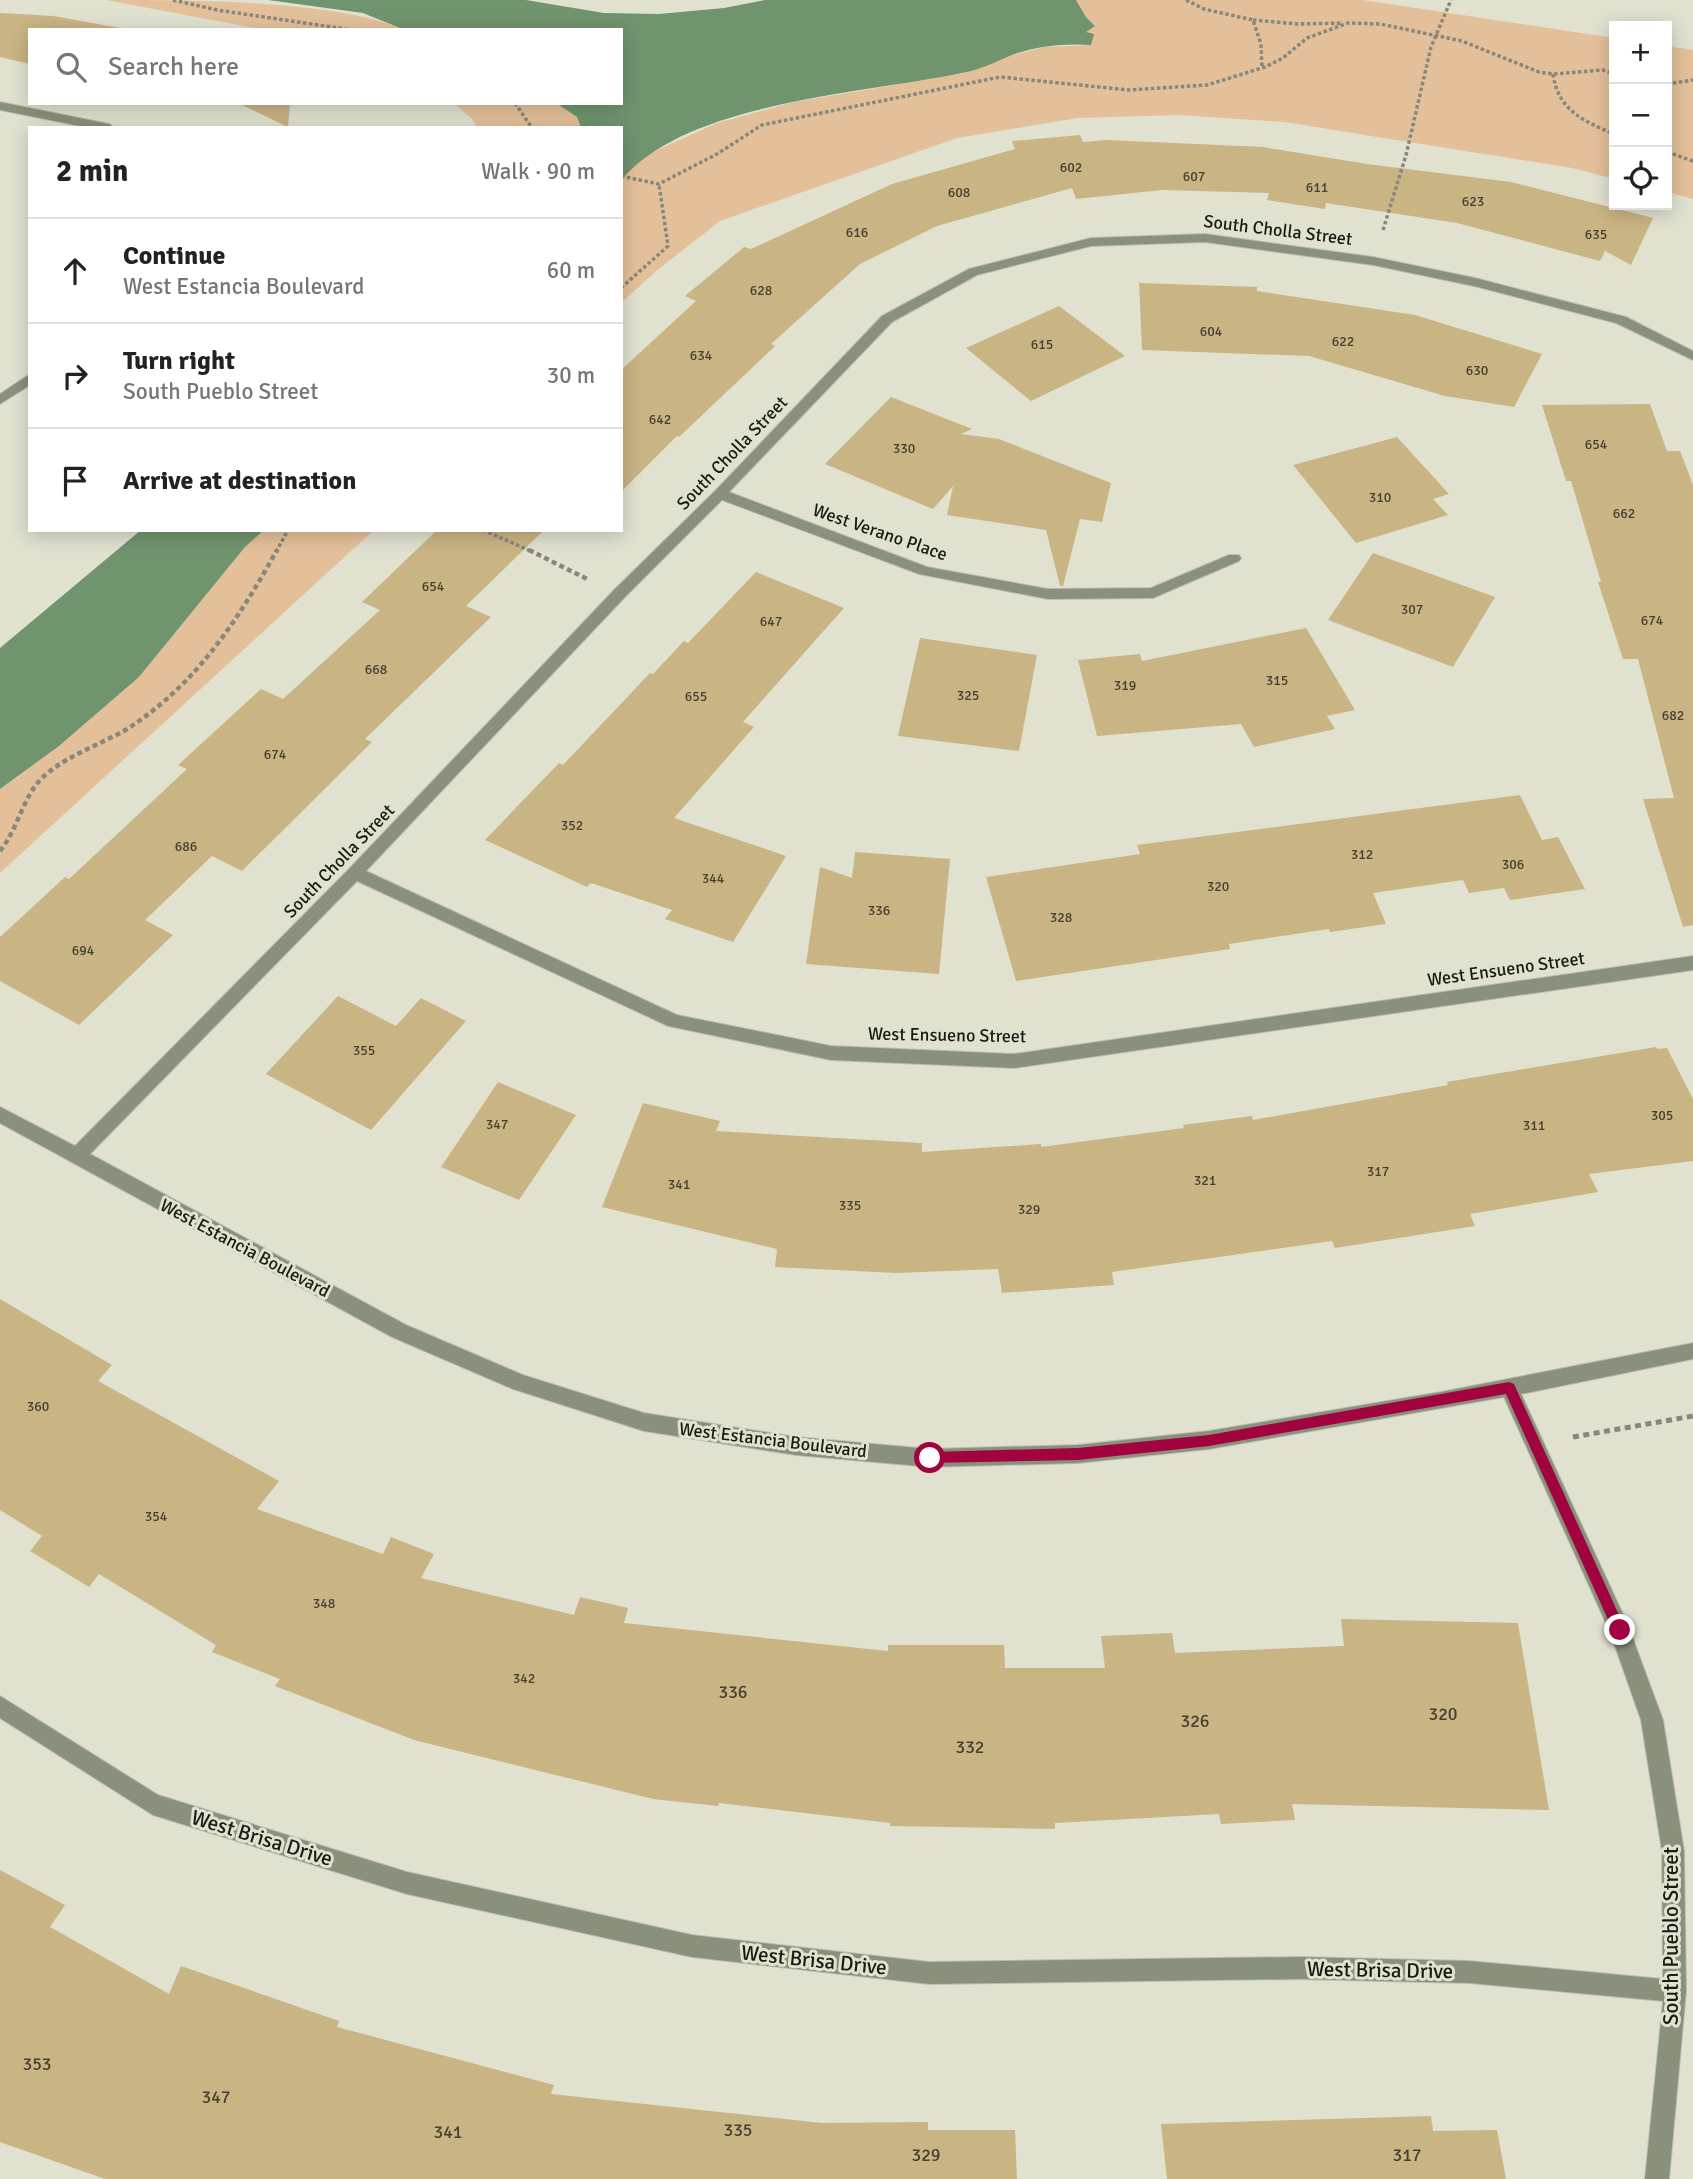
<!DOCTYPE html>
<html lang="en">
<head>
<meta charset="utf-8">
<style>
	body { margin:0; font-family:Signika,sans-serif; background:#f6f6f6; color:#222 }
	.controls { position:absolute; right:21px; top:21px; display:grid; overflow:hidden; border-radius:0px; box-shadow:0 4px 18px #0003 }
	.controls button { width:63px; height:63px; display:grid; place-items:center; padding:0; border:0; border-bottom:2px solid #e0e0e0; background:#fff; color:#222; font:35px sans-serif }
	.stop { position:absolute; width:21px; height:21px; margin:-16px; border:5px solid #a1033e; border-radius:50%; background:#fff }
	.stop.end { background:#a1033e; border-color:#fff; box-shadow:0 2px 7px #0008 }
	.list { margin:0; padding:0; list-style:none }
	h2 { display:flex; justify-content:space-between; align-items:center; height:91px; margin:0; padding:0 28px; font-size:30px }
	h2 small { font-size:23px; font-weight:400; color:#767676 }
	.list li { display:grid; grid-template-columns:46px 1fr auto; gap:21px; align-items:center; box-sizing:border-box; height:105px; padding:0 28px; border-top:2px solid #e0e0e0 }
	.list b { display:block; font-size:26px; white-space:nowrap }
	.list p { margin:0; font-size:23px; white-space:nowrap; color:#767676 }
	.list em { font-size:23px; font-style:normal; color:#767676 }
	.icon { flex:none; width:38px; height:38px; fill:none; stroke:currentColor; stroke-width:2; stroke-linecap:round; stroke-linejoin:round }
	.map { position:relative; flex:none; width:1693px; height:2179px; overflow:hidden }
	.search { position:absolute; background:#fff; box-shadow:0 4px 18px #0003; left:28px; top:28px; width:595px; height:77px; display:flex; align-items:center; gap:18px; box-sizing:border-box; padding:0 24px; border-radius:0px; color:#767676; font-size:26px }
	.panel { position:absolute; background:#fff; box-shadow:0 4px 18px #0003; left:28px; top:126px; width:595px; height:406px; border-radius:0px }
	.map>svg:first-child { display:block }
</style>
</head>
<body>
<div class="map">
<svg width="1693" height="2179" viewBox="0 0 1693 2179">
	<rect width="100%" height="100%" fill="#e1e1d0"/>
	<!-- green -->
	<path fill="#e4c09a" d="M106 0C186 0 337 0 405 30H266Z
		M1076 0H1363L1614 38V179L1572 168 1284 122 1179 115 1077 118 957 138 720 221 655 272 621 303V181L634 164 648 154 717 123 794 102 965 73 1013 55 1045 47 1091 45 1085 32 1095 26 1086 17Z
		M1667 46 1693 50V199L1667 192Z
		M454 103H556L577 117 581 128H477L473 120Z
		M264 530H374L0 873V789L59 746 139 677 245 547Z"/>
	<!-- water -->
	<path fill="#70946e" d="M268 0H526L604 13 659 14 724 8 765 0H1076L1086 17 1095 26 1086 32 1094 34 1091 45C1064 43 1037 46 1012 55 995 62 980 70 962 73 868 93 683 102 621 181V128H581L577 117 556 103H621V30H405L363 13Z
		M141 530H264L245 547 139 677 59 746 0 789V648Z"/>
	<!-- building -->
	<path fill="#c9b484" d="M0 13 53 16 131 30H30V64L0 57Z
		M238 103H290L288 127Z
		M1080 135 1083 142 1107 140 1263 147 1367 164 1511 182 1653 218 1631 265 1605 251 1600 261 1457 223 1326 203 1325 209 1267 200 1269 193 1162 190 1076 199 1072 188 937 226 860 264 771 344 775 346 679 437 677 436 621 492V370L696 301 685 296 744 247 751 249 892 184 1015 149 1012 141Z
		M1139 283 1257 287V291L1415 315 1542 354 1514 407 1445 396 1309 356 1142 350Z
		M1059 306 1125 356 1031 401 966 348Z
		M891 397 972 429 961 434 999 439 1111 483 1102 522 1080 519 1063 586H1060L1046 530 947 515 953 486 933 509 825 464Z
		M1650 404 1667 451H1680L1693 485V925L1683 927 1643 799 1674 798 1638 659H1623L1598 582H1601L1571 481H1566L1542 405Z
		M1397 437 1449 494 1433 499 1448 515 1356 543 1293 465Z
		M437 530H544L466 606 491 617 365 739 372 742 242 871 212 856 145 920 173 935 79 1025 0 981V937L65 877 69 879 187 769 178 765 261 689 283 699 380 610 362 602Z
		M1373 553 1495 597 1453 667 1328 620Z
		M756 572 844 608 743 722 754 727 674 818 786 856 733 942 665 919 672 910 591 883 587 887 485 840 559 763 563 765 650 673 653 674 684 641 688 643Z
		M1306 628 1355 710 1327 716 1335 729 1254 747 1241 724 1097 736 1078 660 1140 654 1142 661Z
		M920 638 1037 655 1019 751 898 736Z
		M1520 795 1542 840 1558 837 1585 889 1510 900 1504 888 1469 893 1463 880 1373 893 1386 924 1330 932 1329 929 1229 944 1230 949 1016 981 986 877 1140 854 1137 845Z
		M855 852 950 859 939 974 806 964 820 867 852 878Z
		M338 996 396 1026 421 998 466 1021 371 1130 266 1074Z
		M1656 1047 1657 1049 1667 1048 1693 1099V1161L1589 1174 1598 1192 1470 1214 1475 1226 1335 1248 1332 1241 1112 1272 1114 1285 1002 1293 998 1269 896 1273 775 1267 777 1249 602 1207 643 1103 720 1121 716 1131 922 1143V1152L1041 1144V1147L1184 1128 1183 1125 1252 1116 1253 1120 1448 1085 1447 1082Z
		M498 1082 576 1115 519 1200 441 1167Z
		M0 1299 112 1365 98 1381 279 1481 257 1509 383 1554 391 1537 434 1554 421 1578 574 1615 580 1597 628 1608 624 1623 888 1651V1645H1004L1005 1668H1105L1101 1636 1172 1633 1175 1653 1344 1646 1341 1619 1518 1623 1549 1810 1292 1804 1295 1820 1221 1824 1219 1814 1055 1823V1829L890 1826V1823L719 1803 718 1806 653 1799 414 1740 275 1686 280 1679 212 1652 216 1645 99 1574 89 1587 30 1551 42 1536 0 1510Z
		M0 1870 65 1905 50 1927 169 1994 181 1966 339 2021 337 2027 554 2085 551 2094 822 2123 928 2122V2130H1015L1017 2179H105L0 2142Z
		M1431 2116 1433 2131 1497 2130 1506 2179H1167L1161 2124Z"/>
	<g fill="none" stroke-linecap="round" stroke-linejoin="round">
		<defs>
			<path id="minor" d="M0 102 109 124 115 128H90L0 110Z
				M1205 234 1373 257 1475 278 1626 317 1693 351V360L1616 323 1474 286 1373 265 1205 242 1091 246 977 275 892 322 729 492 927 567 1048 589 1151 588 1229 555H1239L1241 558 1239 561 1153 598 1048 599 919 574 722 500 624 598 366 871 677 1015 831 1046 1014 1054 1693 956V970L1014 1068 831 1060 668 1026 357 881 90 1154 406 1325 523 1375 644 1413 796 1437 930 1449 1078 1445 1209 1431 1441 1392 1693 1343V1359L1521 1394 1627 1623 1663 1720 1684 1851 1686 1991 1669 2179H1645L1663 2001 1469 1983 1299 1979 929 1984 692 1957 407 1894 153 1815 0 1718V1696L158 1795 407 1872 692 1935 929 1962 1299 1957 1469 1961 1663 1979 1662 1851 1641 1720 1610 1632 1504 1397 1209 1449 1078 1463 930 1467 796 1455 644 1431 513 1389 392 1337 0 1123V1107L75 1146 349 869 614 590 715 491 882 316 969 269 1091 238Z
				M30 374V385L0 404V394Z"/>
		</defs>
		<!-- minor casing -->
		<use href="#minor" stroke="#bdbdae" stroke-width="2"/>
		<!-- path-far2 -->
		<path stroke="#87877b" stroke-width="3.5" stroke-dasharray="3.5 2.5" stroke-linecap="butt" d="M173 0 217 10 352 30
			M1186 0 1204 9 1253 20 1261 44 1262 68
			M1253 20 1297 24 1343 23
			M1553 74C1558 110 1583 121 1614 134
			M1667 84 1693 80
			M515 103 532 128
			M1667 152 1693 161
			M621 176 659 184 717 154 762 125 1000 77 1129 90 1207 85 1265 67 1283 58 1307 38 1348 23 1380 24 1462 41 1539 72 1553 74 1603 70 1614 74
			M1383 230 1406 155 1431 47 1451 0
			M621 288 668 246 659 184
			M483 530 533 552
			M276 552 288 530"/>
		<!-- path-far1 -->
		<path stroke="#87877b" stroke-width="4.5" stroke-dasharray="5 3.5" stroke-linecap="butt" d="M529 550 587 579
			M0 851C18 829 23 796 43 777 67 755 100 745 127 729 196 685 238 620 277 550"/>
		<!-- path -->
		<path stroke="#87877b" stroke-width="5" stroke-dasharray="6 4.5" stroke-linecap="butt" d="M1573 1437 1693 1416"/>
		<!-- minor -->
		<use href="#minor" fill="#89917c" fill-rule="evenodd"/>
	</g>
	<!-- route -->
	<path fill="#a1033e" d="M1509 1382 1514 1384 1624 1626V1635H1615L1506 1394 1209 1446 1078 1460 930 1463 924 1458 930 1452 1078 1448 1209 1435Z"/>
	<g text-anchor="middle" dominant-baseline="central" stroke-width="6" stroke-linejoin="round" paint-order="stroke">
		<!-- number labels -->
		<g font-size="14" fill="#464030">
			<text x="1071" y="167">602</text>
			<text x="1194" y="176">607</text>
			<text x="1317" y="187">611</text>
			<text x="959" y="192">608</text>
			<text x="1473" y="201">623</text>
			<text x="857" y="232">616</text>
			<text x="1596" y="234">635</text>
			<text x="761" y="290">628</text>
			<text x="1211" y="331">604</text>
			<text x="1343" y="341">622</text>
			<text x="1042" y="344">615</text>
			<text x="701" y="355">634</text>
			<text x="1477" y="370">630</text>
			<text x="660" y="419">642</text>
			<text x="1596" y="444">654</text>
			<text x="904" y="448">330</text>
			<text x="1380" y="497">310</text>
			<text x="1624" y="513">662</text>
			<text x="433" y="586">654</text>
			<text x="1412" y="609">307</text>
			<text x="1652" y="620">674</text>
			<text x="771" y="621">647</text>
			<text x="376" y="669">668</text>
			<text x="1277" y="680">315</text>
			<text x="1125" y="685">319</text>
			<text x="968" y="695">325</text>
			<text x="696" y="696">655</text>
			<text x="1673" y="715">682</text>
			<text x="275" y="754">674</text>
			<text x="572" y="825">352</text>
			<text x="186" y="846">686</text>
			<text x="1362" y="854">312</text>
			<text x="1513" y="864">306</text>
			<text x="713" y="878">344</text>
			<text x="1218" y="886">320</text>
			<text x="879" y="910">336</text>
			<text x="1061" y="917">328</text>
			<text x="83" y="950">694</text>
			<text x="364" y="1050">355</text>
			<text x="1662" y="1115">305</text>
			<text x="497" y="1124">347</text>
			<text x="1534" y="1125">311</text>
			<text x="1378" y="1171">317</text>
			<text x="1205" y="1180">321</text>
			<text x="679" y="1184">341</text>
			<text x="850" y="1205">335</text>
			<text x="1029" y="1209">329</text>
			<text x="38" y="1406">360</text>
			<text x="156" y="1516">354</text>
			<text x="324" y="1603">348</text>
			<text x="524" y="1678">342</text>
		</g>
		<!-- street labels -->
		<g font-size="18" fill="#1a1a14" stroke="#e1e1d0">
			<text transform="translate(1278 230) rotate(7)">South Cholla Street</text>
			<text transform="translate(732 453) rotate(-46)">South Cholla Street</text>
			<text transform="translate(880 532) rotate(19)">West Verano Place</text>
			<text transform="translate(339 861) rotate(-46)">South Cholla Street</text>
			<text transform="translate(1506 969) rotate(-8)">West Ensueno Street</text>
			<text transform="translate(947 1035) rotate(1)">West Ensueno Street</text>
			<text transform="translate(245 1248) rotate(28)">West Estancia Boulevard</text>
			<text transform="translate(773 1440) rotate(7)">West Estancia Boulevard</text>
		</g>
		<!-- near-number labels -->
		<g font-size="18" fill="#464030">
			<text x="733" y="1692">336</text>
			<text x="1443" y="1714">320</text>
			<text x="1195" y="1721">326</text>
			<text x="970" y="1747">332</text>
			<text x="37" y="2064">353</text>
			<text x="216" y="2097">347</text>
			<text x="738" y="2130">335</text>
			<text x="448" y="2132">341</text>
			<text x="926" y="2155">329</text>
			<text x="1407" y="2155">317</text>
		</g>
		<!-- near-street labels -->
		<g font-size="21" fill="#1a1a14" stroke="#e1e1d0">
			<text transform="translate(262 1838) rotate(17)">West Brisa Drive</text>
			<text transform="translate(1671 1936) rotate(-90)">South Pueblo Street</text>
			<text transform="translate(814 1960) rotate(6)">West Brisa Drive</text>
			<text transform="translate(1380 1970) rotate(1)">West Brisa Drive</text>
		</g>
	</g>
</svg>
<div class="controls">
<button>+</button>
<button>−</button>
<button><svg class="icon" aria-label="locate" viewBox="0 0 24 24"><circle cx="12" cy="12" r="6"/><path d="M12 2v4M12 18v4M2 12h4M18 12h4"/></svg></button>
</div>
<div class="stop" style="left:930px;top:1458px"></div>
<div class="stop end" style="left:1620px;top:1630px"></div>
<div class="search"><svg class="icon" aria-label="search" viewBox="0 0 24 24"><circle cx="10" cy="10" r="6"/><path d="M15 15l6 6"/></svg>Search here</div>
<section class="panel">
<h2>2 min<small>Walk · 90 m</small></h2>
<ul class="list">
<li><svg class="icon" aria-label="ahead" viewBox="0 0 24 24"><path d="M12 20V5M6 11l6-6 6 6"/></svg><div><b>Continue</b><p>West Estancia Boulevard</p></div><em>60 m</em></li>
<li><svg class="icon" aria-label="right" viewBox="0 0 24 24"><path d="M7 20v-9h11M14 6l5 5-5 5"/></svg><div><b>Turn right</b><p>South Pueblo Street</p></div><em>30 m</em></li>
<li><svg class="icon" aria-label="arrive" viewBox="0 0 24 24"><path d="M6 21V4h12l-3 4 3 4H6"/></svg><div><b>Arrive at destination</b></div></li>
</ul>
</section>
</div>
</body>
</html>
